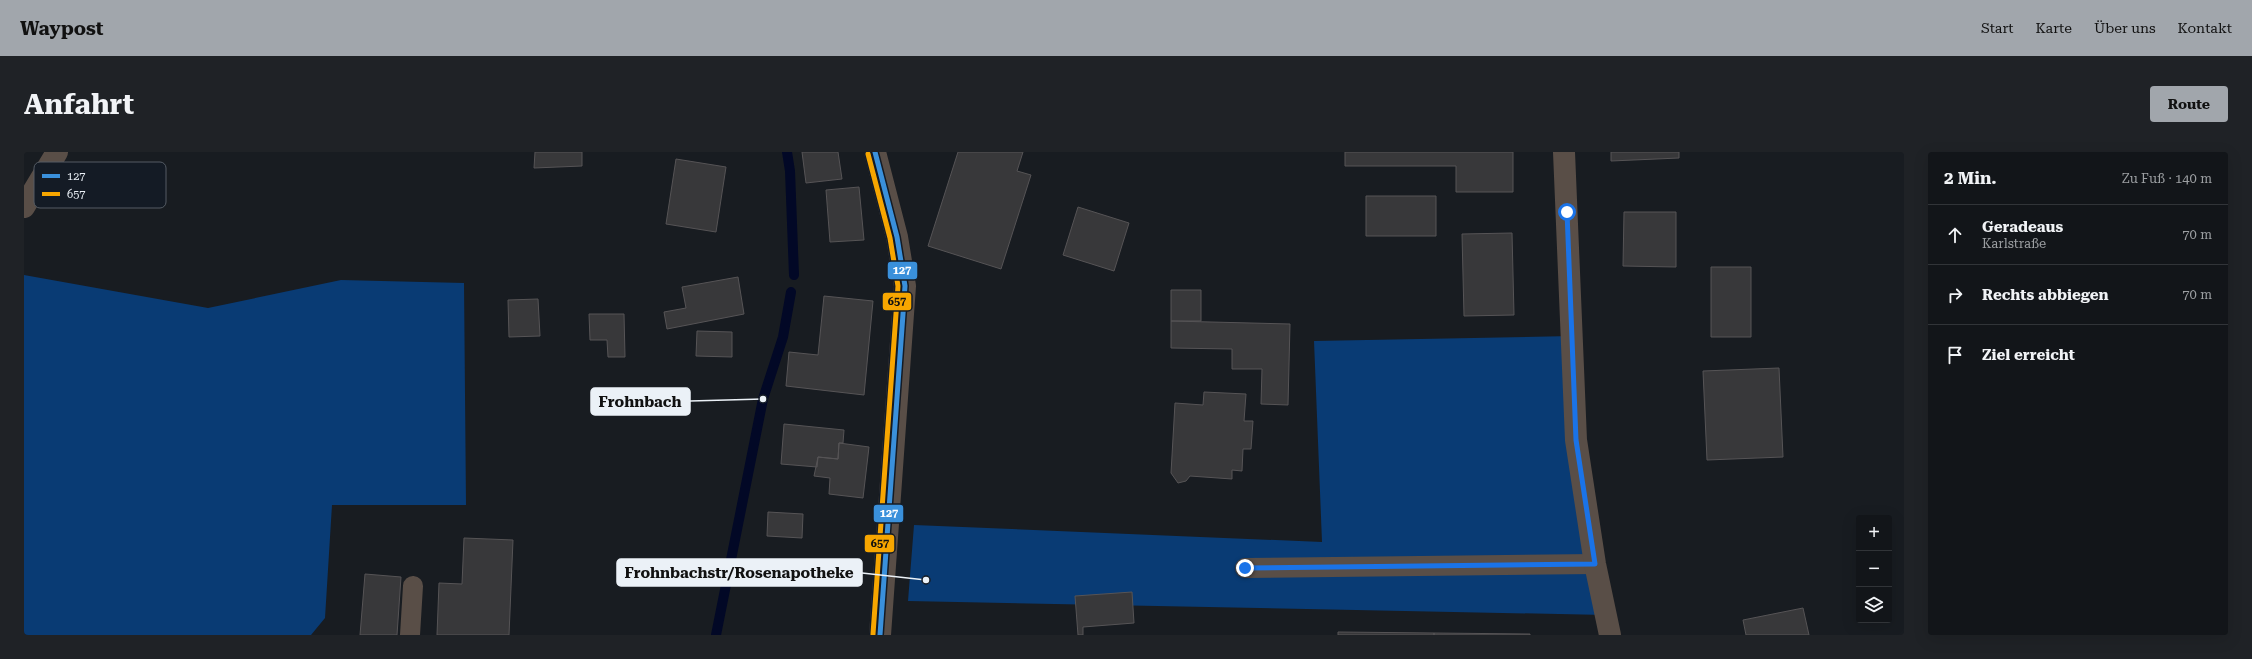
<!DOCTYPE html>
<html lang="de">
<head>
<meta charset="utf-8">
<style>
	body { margin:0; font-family:"Roboto Serif",serif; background:#1f2226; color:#f1f3f6 }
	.controls { position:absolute; right:12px; bottom:12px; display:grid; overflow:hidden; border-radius:4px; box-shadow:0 4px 16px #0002 }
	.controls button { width:36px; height:36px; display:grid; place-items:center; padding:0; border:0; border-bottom:1px solid #313438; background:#121519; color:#f1f3f6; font:20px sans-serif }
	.stop { position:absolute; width:12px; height:12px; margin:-9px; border:3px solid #1a73e8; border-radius:50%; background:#fff }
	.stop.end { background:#1a73e8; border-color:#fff; box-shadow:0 1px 4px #0008 }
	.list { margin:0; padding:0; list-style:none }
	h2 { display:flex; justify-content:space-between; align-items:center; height:52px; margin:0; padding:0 16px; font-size:17px }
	h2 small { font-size:13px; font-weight:400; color:#9c9fa2 }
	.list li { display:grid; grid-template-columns:26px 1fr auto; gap:12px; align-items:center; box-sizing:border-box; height:60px; padding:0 16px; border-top:1px solid #313438 }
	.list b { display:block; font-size:15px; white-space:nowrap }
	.list p { margin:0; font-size:13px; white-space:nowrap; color:#9c9fa2 }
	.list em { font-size:13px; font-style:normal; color:#9c9fa2 }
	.icon { flex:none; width:22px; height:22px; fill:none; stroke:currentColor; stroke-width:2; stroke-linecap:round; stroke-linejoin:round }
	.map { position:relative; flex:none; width:1880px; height:483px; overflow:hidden; border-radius:4px }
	header { display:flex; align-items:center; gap:24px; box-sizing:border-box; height:56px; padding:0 20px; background:#a1a6ac; color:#111 }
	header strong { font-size:19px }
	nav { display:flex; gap:22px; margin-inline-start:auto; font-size:14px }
	.intro { display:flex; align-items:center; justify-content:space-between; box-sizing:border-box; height:96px; padding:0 24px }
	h1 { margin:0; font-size:28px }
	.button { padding:10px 18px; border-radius:4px; background:#a1a6ac; color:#111; font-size:14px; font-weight:700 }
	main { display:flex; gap:24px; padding:0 24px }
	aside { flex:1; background:#121519; border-radius:4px; box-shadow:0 4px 16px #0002 }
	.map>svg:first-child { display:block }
</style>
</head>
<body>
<header>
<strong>Waypost</strong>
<nav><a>Start</a><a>Karte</a><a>Über uns</a><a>Kontakt</a></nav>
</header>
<div class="intro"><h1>Anfahrt</h1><a class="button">Route</a></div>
<main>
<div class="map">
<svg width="1880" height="483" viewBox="0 0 1880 483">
	<rect width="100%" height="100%" fill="#181c21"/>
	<!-- forest -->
	<path fill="#093b74" d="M0 123 184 156 317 128 440 131 442 353H308L301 466 287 483H0Z
		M1548 184 1582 463 884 449 890 373 1298 390 1290 189Z"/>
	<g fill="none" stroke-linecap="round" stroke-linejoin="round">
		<!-- stream -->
		<path stroke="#020826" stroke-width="10" d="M763 0 766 19 770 123
			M692 483 739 247 759 185 767 140"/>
	</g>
	<!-- building -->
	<path fill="#38383a" stroke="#565456" d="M511 0H558V14L510 16Z
		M778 0H814L818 27 782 31Z
		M934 0H999L993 19 1007 23 977 117 904 94Z
		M1321 0H1489V40H1432V14H1321Z
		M1587 0H1655V6L1587 9Z
		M652 7 702 15 692 80 642 72Z
		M835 35 840 88 806 90 802 38Z
		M1342 44H1412V84H1342Z
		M1054 55 1105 71 1090 119 1039 103Z
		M1600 60H1652V115L1599 114Z
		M1488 81 1490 163 1440 164 1438 82Z
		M1687 115H1727V185H1687Z
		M714 125 720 162 643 177 640 160 662 156 658 135Z
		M1147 138H1177V169H1147Z
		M800 144 849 149 840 243 762 234 765 200 794 203Z
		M514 147 516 184 485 185 484 148Z
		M565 162H600L601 205H584L583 188H566Z
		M1147 169 1266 172 1264 253 1237 252 1238 217H1208V197L1147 196Z
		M673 179 708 180V205L672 204Z
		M1755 216 1759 305 1683 308 1679 219Z
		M1180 240 1222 242 1220 269H1229L1227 297H1219L1218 319 1208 318V327L1166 324 1162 329 1154 331 1147 321 1151 251 1179 253Z
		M760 272 820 278 819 291H815L814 307 794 305 793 315 757 312Z
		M815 291 845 295 839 346 805 342 806 326 790 324 794 305 814 307Z
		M744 360 779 362 778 386 743 384Z
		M440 386 489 388 485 483H413L415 431 438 432Z
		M341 422 377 425 373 483H336Z
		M1108 440 1110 471 1059 475V483H1054L1051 444Z
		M1779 456 1785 483H1722L1719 468Z
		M1314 480 1410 481V483H1314Z
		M1410 481 1506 482V483H1410Z"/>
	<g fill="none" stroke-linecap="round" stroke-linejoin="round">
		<!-- service -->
		<path stroke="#594e47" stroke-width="20" d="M1221 416 1571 412
			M386 483 389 434"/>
		<!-- minor -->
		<path stroke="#594e47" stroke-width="22" d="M1540 0 1552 288 1571 412 1586 483
			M0 55 33 0"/>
		<!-- tertiary -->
		<path stroke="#594e47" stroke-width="22" d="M851 0 873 85 881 134 856 483"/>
		<defs>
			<path id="bus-1" d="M851 0 873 85 881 134 856 483"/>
			<path id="bus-2" d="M844 2 866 86 874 134 849 482"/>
		</defs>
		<!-- bus-1 casing -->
		<use href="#bus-1" stroke="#141b25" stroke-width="8"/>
		<!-- bus-2 casing -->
		<use href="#bus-2" stroke="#141b25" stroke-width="8"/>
		<!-- bus-1 -->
		<use href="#bus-1" stroke="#3a90db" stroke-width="5"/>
		<!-- bus-2 -->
		<use href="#bus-2" stroke="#f7a600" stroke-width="5"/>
	</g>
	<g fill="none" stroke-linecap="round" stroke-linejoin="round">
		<!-- route -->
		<path stroke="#1a73e8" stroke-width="5" d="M1221 416 1571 412 1552 288 1543 60"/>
	</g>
	<!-- legend -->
	<rect x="10" y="10" width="132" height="46" rx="6" fill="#141b25" stroke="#545b64" stroke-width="1"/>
	<rect x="18" y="22" width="18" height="4" fill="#3a90db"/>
	<rect x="18" y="40" width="18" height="4" fill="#f7a600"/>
	<g font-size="11" fill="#ebf1f7">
		<text x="43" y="28">127</text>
		<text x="43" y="46">657</text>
	</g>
	<!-- callouts -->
	<path fill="none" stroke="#ebf1f7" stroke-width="1.5" d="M739 247L666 249M902 428L838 421"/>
	<g fill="#ebf1f7" stroke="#141b25" stroke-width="1.5">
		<circle cx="739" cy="247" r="4"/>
		<circle cx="902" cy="428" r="4"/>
	</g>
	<g fill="#ebf1f7" stroke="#ebf1f7" stroke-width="1.5">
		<rect x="567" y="236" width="99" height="27" rx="4"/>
		<rect x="593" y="407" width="245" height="27" rx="4"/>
	</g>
	<g font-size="15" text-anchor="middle" font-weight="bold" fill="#111">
		<text x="616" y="255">Frohnbach</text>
		<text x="715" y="426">Frohnbachstr/Rosenapotheke</text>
	</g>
	<g stroke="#141b25" stroke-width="1.5">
		<rect x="863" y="109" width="31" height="19" rx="4" fill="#3a90db"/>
		<rect x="858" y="140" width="30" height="19" rx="4" fill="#f7a600"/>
		<rect x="849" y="352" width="31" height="19" rx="4" fill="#3a90db"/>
		<rect x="840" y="382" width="31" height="19" rx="4" fill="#f7a600"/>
	</g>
	<g font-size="11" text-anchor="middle" font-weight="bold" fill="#fff">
		<text x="878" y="122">127</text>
		<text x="865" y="365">127</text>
	</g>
	<g font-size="11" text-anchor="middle" font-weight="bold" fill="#111">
		<text x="873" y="153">657</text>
		<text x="856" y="395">657</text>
	</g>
</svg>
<div class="controls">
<button>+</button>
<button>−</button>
<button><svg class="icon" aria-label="layers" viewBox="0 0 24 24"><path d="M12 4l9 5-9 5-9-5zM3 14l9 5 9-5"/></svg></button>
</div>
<div class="stop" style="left:1543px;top:60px"></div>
<div class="stop end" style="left:1221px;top:416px"></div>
</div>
<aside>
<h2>2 Min.<small>Zu Fuß · 140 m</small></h2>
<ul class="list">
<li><svg class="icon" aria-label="ahead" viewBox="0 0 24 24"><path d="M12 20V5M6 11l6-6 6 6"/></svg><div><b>Geradeaus</b><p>Karlstraße</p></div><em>70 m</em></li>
<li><svg class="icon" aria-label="right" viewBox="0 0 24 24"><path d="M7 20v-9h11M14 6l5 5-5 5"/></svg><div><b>Rechts abbiegen</b></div><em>70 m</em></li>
<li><svg class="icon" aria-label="arrive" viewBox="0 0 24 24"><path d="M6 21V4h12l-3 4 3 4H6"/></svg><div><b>Ziel erreicht</b></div></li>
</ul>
</aside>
</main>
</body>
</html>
